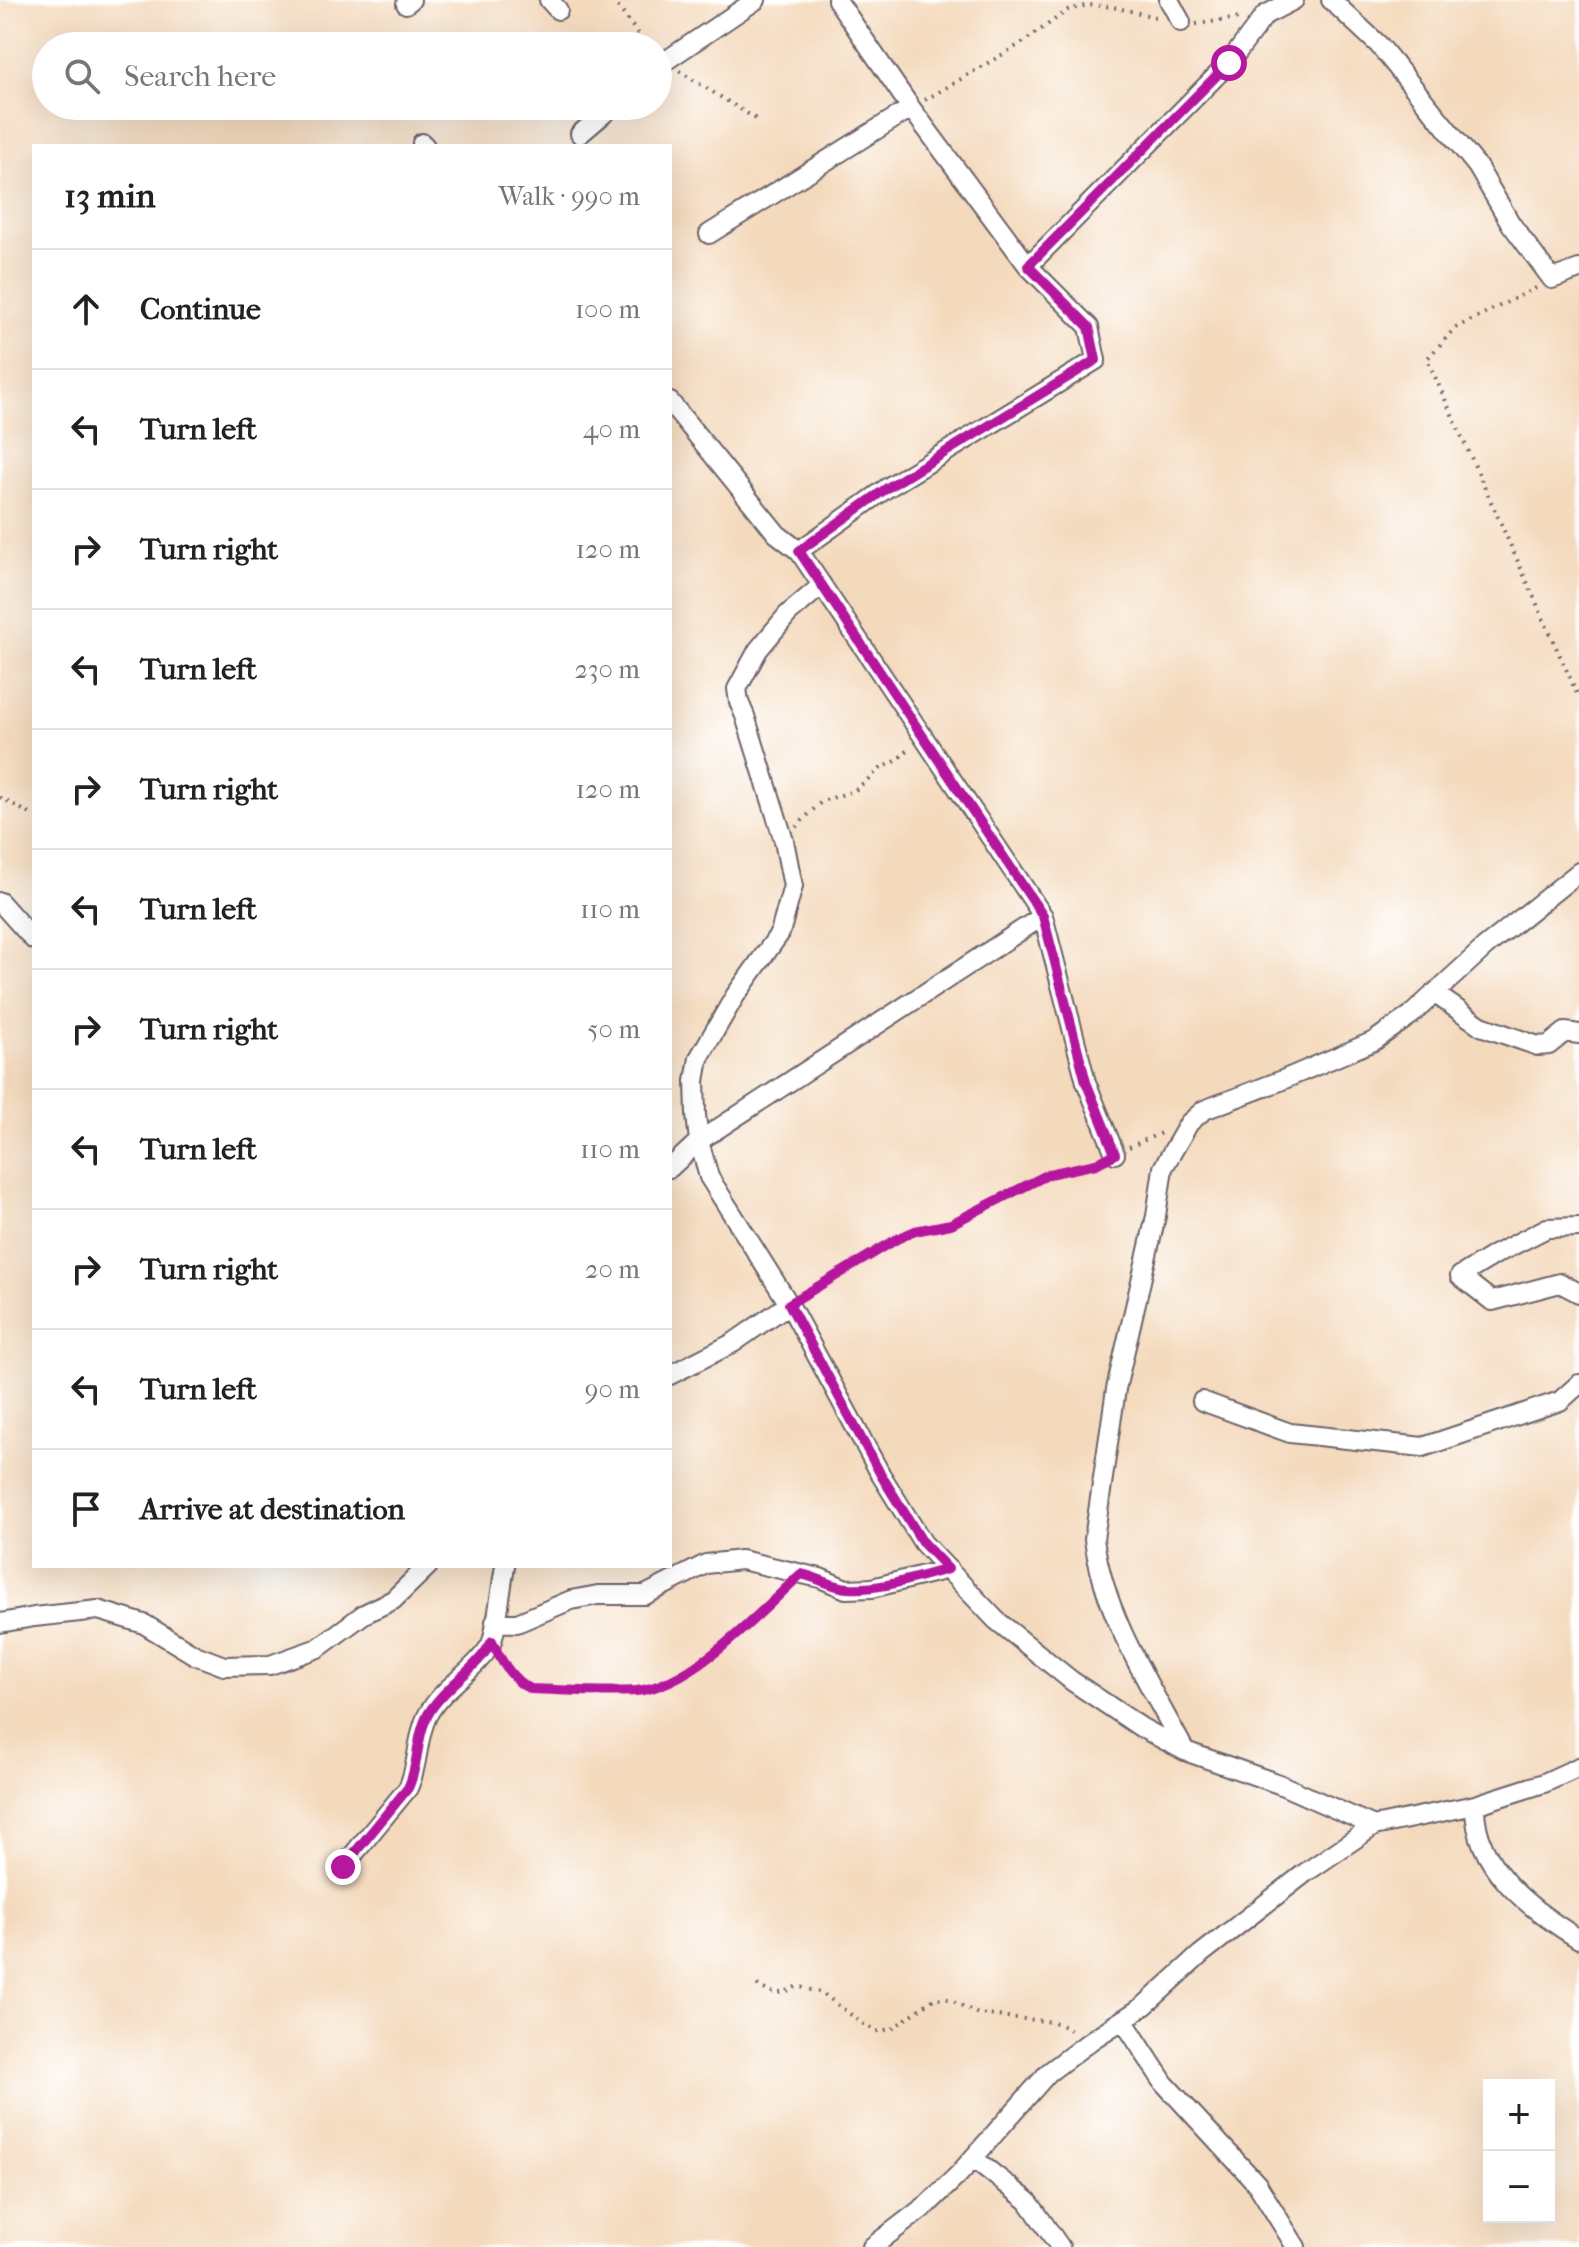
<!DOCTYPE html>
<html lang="en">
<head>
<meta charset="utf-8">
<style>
	body { margin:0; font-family:"IM FELL French Canon",serif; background:#f6f6f6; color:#222 }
	.controls { position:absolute; right:24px; bottom:24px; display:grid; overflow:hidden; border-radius:0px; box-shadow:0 8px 32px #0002 }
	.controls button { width:72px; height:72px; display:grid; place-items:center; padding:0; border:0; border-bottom:2px solid #e0e0e0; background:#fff; color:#222; font:40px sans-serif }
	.stop { position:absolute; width:24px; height:24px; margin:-18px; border:6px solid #b5179e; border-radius:50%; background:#fff }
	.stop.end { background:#b5179e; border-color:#fff; box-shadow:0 2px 8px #0008 }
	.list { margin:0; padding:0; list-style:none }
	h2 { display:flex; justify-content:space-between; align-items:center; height:104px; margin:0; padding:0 32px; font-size:34px }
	h2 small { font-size:26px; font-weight:400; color:#767676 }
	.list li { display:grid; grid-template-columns:52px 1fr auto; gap:24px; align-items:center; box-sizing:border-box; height:120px; padding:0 32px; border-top:2px solid #e0e0e0 }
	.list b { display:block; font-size:30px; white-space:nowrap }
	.list em { font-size:26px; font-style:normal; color:#767676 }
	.icon { flex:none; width:44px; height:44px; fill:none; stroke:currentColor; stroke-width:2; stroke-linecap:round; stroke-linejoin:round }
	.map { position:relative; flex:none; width:1579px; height:2247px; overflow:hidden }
	.search { position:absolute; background:#fff; box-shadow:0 8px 32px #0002; left:32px; top:32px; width:640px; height:88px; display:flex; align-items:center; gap:20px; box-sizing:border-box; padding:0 28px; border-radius:44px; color:#767676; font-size:30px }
	.panel { position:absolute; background:#fff; box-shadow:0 8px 32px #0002; left:32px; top:144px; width:640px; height:1424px; border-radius:0px }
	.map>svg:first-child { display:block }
</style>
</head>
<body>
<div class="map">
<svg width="1579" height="2247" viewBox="0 0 1579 2247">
	<rect width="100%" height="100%" fill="#fff"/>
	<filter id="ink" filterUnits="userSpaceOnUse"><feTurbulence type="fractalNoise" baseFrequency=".0125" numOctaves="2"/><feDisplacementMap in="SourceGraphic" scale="16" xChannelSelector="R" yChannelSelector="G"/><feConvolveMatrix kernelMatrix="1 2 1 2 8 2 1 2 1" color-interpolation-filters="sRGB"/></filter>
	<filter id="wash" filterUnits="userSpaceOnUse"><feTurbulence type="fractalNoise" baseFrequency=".006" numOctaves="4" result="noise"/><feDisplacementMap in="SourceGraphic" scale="32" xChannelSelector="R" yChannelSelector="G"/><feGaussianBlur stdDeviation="1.8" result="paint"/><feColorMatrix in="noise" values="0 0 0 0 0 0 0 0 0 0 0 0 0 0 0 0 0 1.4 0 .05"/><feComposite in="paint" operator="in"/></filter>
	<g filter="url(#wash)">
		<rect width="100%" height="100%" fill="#f4dabd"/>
	</g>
	<g filter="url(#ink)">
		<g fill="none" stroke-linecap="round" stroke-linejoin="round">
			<defs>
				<path id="street" d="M549 0 558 10
					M1169 0 1181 22
					M1331 0 1379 45 1477 166 1511 224 1552 279 1579 269
					M406 4 411 0
					M658 66 756 0
					M580 134 613 106
					M422 143 425 146
					M709 234 911 108
					M1028 266 1229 63 1265 15 1294 0
					M670 402 777 534 799 551 887 488 1096 360 1089 327 1028 266 911 108 837 0
					M822 585 788 614 758 650 737 689 739 702 745 716 784 841 793 886 780 933 735 996 699 1058 695 1081 696 1115 699 1141 709 1177 789 1304 881 1475 923 1543 996 1620 1072 1681 1142 1728 1185 1751 1279 1784 1374 1826
					M0 902 34 940
					M1043 916 1086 1082 1115 1154
					M1434 993 1481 1026 1538 1046 1549 1045 1565 1032 1579 1034
					M670 1168 699 1141 1043 916 799 551
					M1579 1227 1547 1228 1496 1254 1460 1276 1492 1301 1560 1283 1579 1293
					M670 1375 733 1343 789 1304
					M1202 1401 1290 1433 1423 1447 1560 1401 1579 1384
					M495 1622 517 1623 571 1600 598 1595H645L706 1564 741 1560 820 1578 846 1589 872 1588 948 1569
					M0 1623 34 1617 98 1610 144 1624 195 1655 224 1666 270 1665 318 1648 364 1614 393 1600 428 1566
					M1185 1751C1149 1683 1104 1615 1094 1539L1116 1389 1156 1216 1163 1168 1189 1123 1204 1110 1280 1081 1374 1041 1411 1015 1485 947 1579 872
					M1475 1805C1474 1868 1530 1909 1579 1939
					M343 1867 408 1788C419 1765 416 1739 427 1716 442 1687 473 1673 490 1646 496 1636 502 1581 505 1566
					M1123 2020 1164 2083 1257 2184 1296 2247
					M973 2158 1028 2201 1060 2247
					M872 2247 928 2204 959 2174 1048 2073 1093 2039 1144 2006 1201 1954 1305 1873 1374 1826 1475 1805 1544 1783 1579 1767"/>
			</defs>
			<!-- street casing -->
			<use href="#street" stroke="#6c6268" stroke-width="22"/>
			<!-- path -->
			<path stroke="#6c6268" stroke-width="4" stroke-dasharray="2 6" stroke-linecap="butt" d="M613 0 647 46
				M1196 24 1239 18
				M679 71 756 119
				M925 100 1022 43 1068 10 1088 5 1113 7 1156 17
				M1536 288 1455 328 1427 359 1579 698
				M0 797 34 816
				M796 827 822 801 854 791 880 769 896 761 909 749
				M1129 1147 1161 1133
				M804 1295 897 1239 915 1231 951 1224 1049 1174 1099 1162
				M501 1660 525 1687 531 1689 637 1691 659 1686 708 1660 785 1589
				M757 1985C773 1995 780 1996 797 1986L822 1993 866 2026 878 2031 892 2029 935 1998 949 1999 978 2014 1054 2022 1076 2032"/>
			<!-- street -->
			<use href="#street" stroke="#fff" stroke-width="18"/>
		</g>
	</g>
	<g fill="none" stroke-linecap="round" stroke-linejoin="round" filter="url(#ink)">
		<!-- route -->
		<path stroke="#b5179e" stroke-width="10" d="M343 1867 408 1788C420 1764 415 1735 430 1711 447 1684 478 1669 492 1641 499 1658 513 1682 531 1689 565 1690 602 1693 636 1691 693 1686 760 1612 801 1574 817 1577 834 1588 849 1588 882 1590 917 1577 948 1569L923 1543 881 1475 789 1304 897 1239 915 1231 951 1224 1049 1174 1096 1164 1115 1154 1086 1082 1043 916 799 551 887 488 1096 360 1089 327 1028 266 1229 63"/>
	</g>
</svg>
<div class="controls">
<button>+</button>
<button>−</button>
</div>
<div class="stop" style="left:1229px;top:63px"></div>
<div class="stop end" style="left:343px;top:1867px"></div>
<div class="search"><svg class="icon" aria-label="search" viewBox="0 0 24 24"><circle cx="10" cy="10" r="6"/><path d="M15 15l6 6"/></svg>Search here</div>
<section class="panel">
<h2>13 min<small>Walk · 990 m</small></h2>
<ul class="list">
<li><svg class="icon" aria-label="ahead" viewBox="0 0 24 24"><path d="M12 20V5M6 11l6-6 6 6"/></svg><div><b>Continue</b></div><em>100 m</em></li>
<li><svg class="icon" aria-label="left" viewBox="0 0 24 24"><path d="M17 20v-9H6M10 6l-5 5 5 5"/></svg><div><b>Turn left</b></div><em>40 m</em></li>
<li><svg class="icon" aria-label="right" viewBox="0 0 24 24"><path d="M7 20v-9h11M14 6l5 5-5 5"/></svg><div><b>Turn right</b></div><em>120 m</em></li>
<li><svg class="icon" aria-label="left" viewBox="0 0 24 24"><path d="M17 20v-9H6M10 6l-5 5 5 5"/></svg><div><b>Turn left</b></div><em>230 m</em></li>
<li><svg class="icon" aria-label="right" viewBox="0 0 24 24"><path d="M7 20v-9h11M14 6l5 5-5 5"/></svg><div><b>Turn right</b></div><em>120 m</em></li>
<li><svg class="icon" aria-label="left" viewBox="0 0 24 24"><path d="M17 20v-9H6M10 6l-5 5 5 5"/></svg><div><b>Turn left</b></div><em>110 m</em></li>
<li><svg class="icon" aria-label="right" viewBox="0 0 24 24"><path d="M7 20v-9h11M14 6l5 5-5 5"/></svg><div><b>Turn right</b></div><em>50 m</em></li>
<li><svg class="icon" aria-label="left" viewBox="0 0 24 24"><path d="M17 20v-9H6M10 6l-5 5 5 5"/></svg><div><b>Turn left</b></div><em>110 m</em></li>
<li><svg class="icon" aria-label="right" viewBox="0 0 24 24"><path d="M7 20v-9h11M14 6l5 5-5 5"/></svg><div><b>Turn right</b></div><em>20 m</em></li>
<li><svg class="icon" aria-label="left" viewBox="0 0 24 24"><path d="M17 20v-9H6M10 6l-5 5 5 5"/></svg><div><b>Turn left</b></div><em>90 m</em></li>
<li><svg class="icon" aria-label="arrive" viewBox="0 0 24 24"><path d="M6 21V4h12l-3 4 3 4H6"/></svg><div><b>Arrive at destination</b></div></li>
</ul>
</section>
</div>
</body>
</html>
